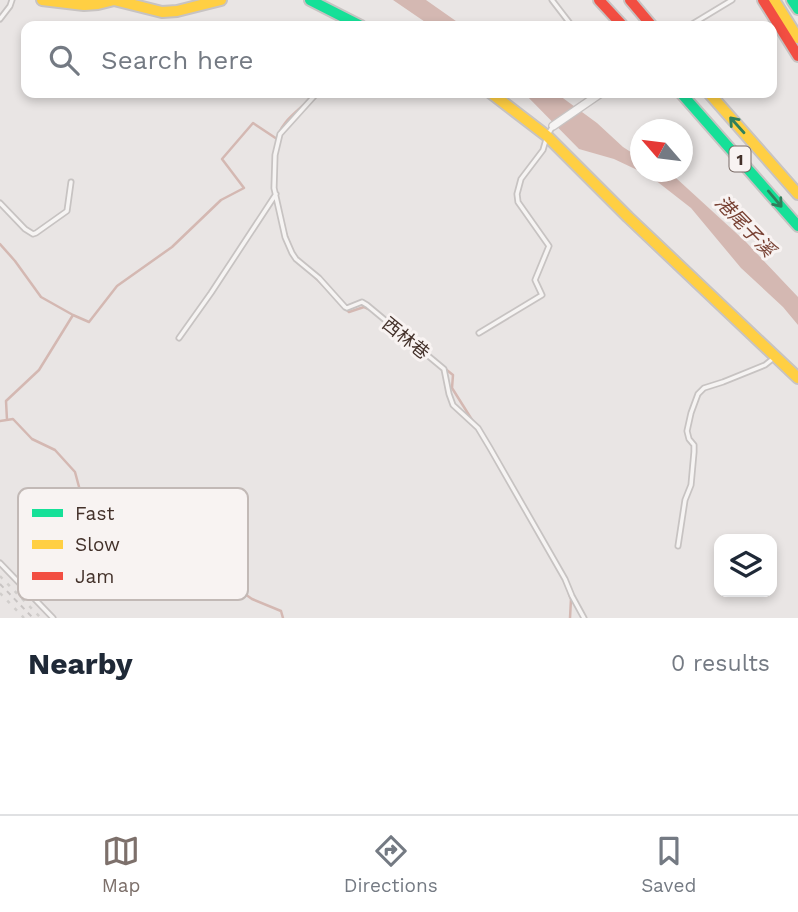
<!DOCTYPE html>
<html lang="en">
<head>
<meta charset="utf-8">
<style>
	body { margin:0; font-family:"Work Sans","Noto Sans TC",sans-serif; background:#f6f6f7; color:#1f2937 }
	.controls { position:absolute; right:21px; bottom:21px; display:grid; overflow:hidden; border-radius:14px; box-shadow:0 4px 10px #0003 }
	.controls button { width:63px; height:63px; display:grid; place-items:center; padding:0; border:0; border-bottom:2px solid #e0e1e3; background:#fff; color:#1f2937; font:35px sans-serif }
	.compass { position:absolute; left:630px; top:119px; width:63px; height:63px; border-radius:50%; background:#fff; box-shadow:0 4px 10px #0003; rotate:298deg }
	.list { margin:0; padding:0; list-style:none }
	h2 { display:flex; justify-content:space-between; align-items:center; height:91px; margin:0; padding:0 28px; font-size:30px }
	h2 small { font-size:23px; font-weight:400; color:#747a83 }
	.icon { flex:none; width:38px; height:38px; fill:none; stroke:currentColor; stroke-width:2; stroke-linecap:round; stroke-linejoin:round }
	.map { position:relative; flex:none; width:798px; height:618px; overflow:hidden }
	.search { position:absolute; background:#fff; box-shadow:0 4px 10px #0003; left:21px; right:21px; top:21px; height:77px; display:flex; align-items:center; gap:18px; box-sizing:border-box; padding:0 24px; border-radius:14px; color:#747a83; font-size:26px }
	.sheet { height:196px; background:#fff }
	nav { display:flex; justify-content:space-around; align-items:center; box-sizing:border-box; height:98px; border-top:2px solid #e0e1e3; background:#fff; font-size:19px; color:#747a83 }
	nav a { display:grid; justify-items:center; gap:4px }
	nav .on { color:#7d706b }
	.map>svg:first-child { display:block }
</style>
</head>
<body>
<div class="map">
<svg width="798" height="618" viewBox="0 0 798 618">
	<rect width="100%" height="100%" fill="#e9e5e4"/>
	<!-- water -->
	<path fill="#d4b8b2" d="M393 0H426L463 26H431Z
		M524 93H556L597 123 623 147 640 158V172H665L676 178 746 242 798 297V325L783 307 741 268 691 208 650 176 614 159 579 149Z"/>
	<g fill="none" stroke-linecap="round" stroke-linejoin="round">
		<!-- stream -->
		<path stroke="#d4b8b2" stroke-width="2.5" d="M277 142C278 125 295 113 307 102
			M284 228 290 245
			M0 244 15 261 41 297 73 315 89 322 117 286 172 247 221 200 244 188 222 159 253 123 277 139
			M310 272 325 287
			M344 307 349 312 364 307 373 311
			M443 367 453 375 452 388 474 423
			M7 420 6 401 39 370 73 315
			M0 421 13 419 32 439 55 450 75 472 85 509 94 528 119 555 131 546C143 578 170 576 199 570L224 587H235L252 599 281 611 283 618
			M569 594 571 599 570 618"/>
		<defs>
			<path id="lane" d="M552 0 572 26
				M0 19 10 6 12 0
				M689 26 732 0
				M317 93 280 134 275 155 274 188 285 237 292 253 296 259 319 278 345 307 347 308 362 302 367 305 444 369 449 394 453 405 478 428 490 448 565 579 572 596 584 618
				M0 203 25 229 33 234 36 233 67 211 71 182
				M479 333 542 295 535 280 549 246 518 202 517 194 521 179 543 150 547 136 553 126
				M179 338 211 293 276 194
				M678 546 685 500 691 485 694 452V445L689 439 687 431 691 413 698 394 704 388 723 382 765 365 775 357
				M0 563 53 618"/>
			<path id="street" d="M553 126 601 93"/>
			<path id="fast" d="M310 0 361 26
				M792 0 798 9
				M681 93 798 226"/>
			<path id="slow" d="M42 0 84 5 98 4 114 0 162 12 177 11 221 0
				M774 0 798 38
				M491 93 547 136 628 217 798 378
				M709 93 798 194"/>
			<path id="jam" d="M599 0 623 26
				M630 0 652 26
				M763 0 798 56"/>
		</defs>
		<!-- lane casing -->
		<use href="#lane" stroke="#c7c3c2" stroke-width="7"/>
		<!-- street casing -->
		<use href="#street" stroke="#c7c3c2" stroke-width="10"/>
		<!-- fast casing -->
		<use href="#fast" stroke="#c7c3c2" stroke-width="14"/>
		<!-- slow casing -->
		<use href="#slow" stroke="#c7c3c2" stroke-width="14"/>
		<!-- jam casing -->
		<use href="#jam" stroke="#c7c3c2" stroke-width="14"/>
		<!-- path -->
		<path stroke="#c8c4c3" stroke-width="2" stroke-dasharray="5 5" stroke-linecap="butt" d="M0 584 33 618"/>
		<!-- lane -->
		<use href="#lane" stroke="#f6f4f3" stroke-width="3.5"/>
		<!-- street -->
		<use href="#street" stroke="#f6f4f3" stroke-width="7"/>
		<!-- fast -->
		<use href="#fast" stroke="#16e098" stroke-width="10"/>
		<!-- slow -->
		<use href="#slow" stroke="#ffcf43" stroke-width="10"/>
		<!-- jam -->
		<use href="#jam" stroke="#f24e42" stroke-width="10"/>
		<!-- rail -->
		<path stroke="#d1cecc" stroke-width="2.5" stroke-dasharray="3.5 7" stroke-linecap="butt" d="M0 576 41 618
			M0 593 24 618"/>
	</g>
	<!-- one-way arrows -->
	<defs><path id="oneway-shaft" d="M-6 0H5M1.5-3L5.5 0L1.5 3" fill="none" stroke-width="1.6" stroke-linecap="round" stroke-linejoin="round" transform="scale(1.75)"/></defs>
	<g stroke="#2f805c">
		<use href="#oneway-shaft" transform="translate(737 125) rotate(-132)"/>
		<use href="#oneway-shaft" transform="translate(775 199) rotate(50)"/>
	</g>
	<g text-anchor="middle" dominant-baseline="central" stroke-width="6" stroke-linejoin="round" paint-order="stroke">
		<!-- shield labels -->
		<rect fill="#f8f3f2" stroke="#796b66" stroke-width="2" x="729.5" y="146.5" width="21" height="25" rx="5"/>
		<g font-size="16" font-weight="bold" fill="#43312a">
			<text x="740" y="159">1</text>
		</g>
		<!-- street labels -->
		<g font-size="18" fill="#43312a" stroke="#f8f3f2">
			<text transform="translate(406 338) rotate(39)">西林巷</text>
		</g>
		<!-- water labels -->
		<g font-size="19" font-style="italic" fill="#784133" stroke="#f8f3f2">
			<text transform="translate(745 226) rotate(46)">港尾子溪</text>
		</g>
	</g>
	<!-- legend -->
	<rect x="18" y="488" width="230" height="112" rx="10" fill="#f8f3f2" stroke="#c2b9b6" stroke-width="2"/>
	<rect x="32" y="509" width="31" height="8" fill="#16e098"/>
	<rect x="32" y="540" width="31" height="9" fill="#ffcf43"/>
	<rect x="32" y="572" width="31" height="8" fill="#f24e42"/>
	<g font-size="19" fill="#43312a">
		<text x="75" y="520">Fast</text>
		<text x="75" y="551">Slow</text>
		<text x="75" y="583">Jam</text>
	</g>
</svg>
<div class="controls">
<button><svg class="icon" aria-label="layers" viewBox="0 0 24 24"><path d="M12 4l9 5-9 5-9-5zM3 14l9 5 9-5"/></svg></button>
</div>
<svg class="compass" viewBox="-18 -18 36 36"><path d="M0-13l5 13h-10z" fill="#e53935"/><path d="M0 13l5-13h-10z" fill="#747a83"/></svg>
<div class="search"><svg class="icon" aria-label="search" viewBox="0 0 24 24"><circle cx="10" cy="10" r="6"/><path d="M15 15l6 6"/></svg>Search here</div>
</div>
<section class="sheet">
<h2>Nearby<small>0 results</small></h2>
<ul class="list">
</ul>
</section>
<nav>
<a class="on"><svg class="icon" aria-label="map" viewBox="0 0 24 24"><path d="M3 6l6-2 6 2 6-2v14l-6 2-6-2-6 2zM9 4v14M15 6v14"/></svg>Map</a>
<a><svg class="icon" aria-label="directions" viewBox="0 0 24 24"><path d="M12 3l9 9-9 9-9-9zM9 14v-3h6M13 9l2 2-2 2"/></svg>Directions</a>
<a><svg class="icon" aria-label="saved" viewBox="0 0 24 24"><path d="M7 4h10v16l-5-4-5 4z"/></svg>Saved</a>
</nav>
</body>
</html>
